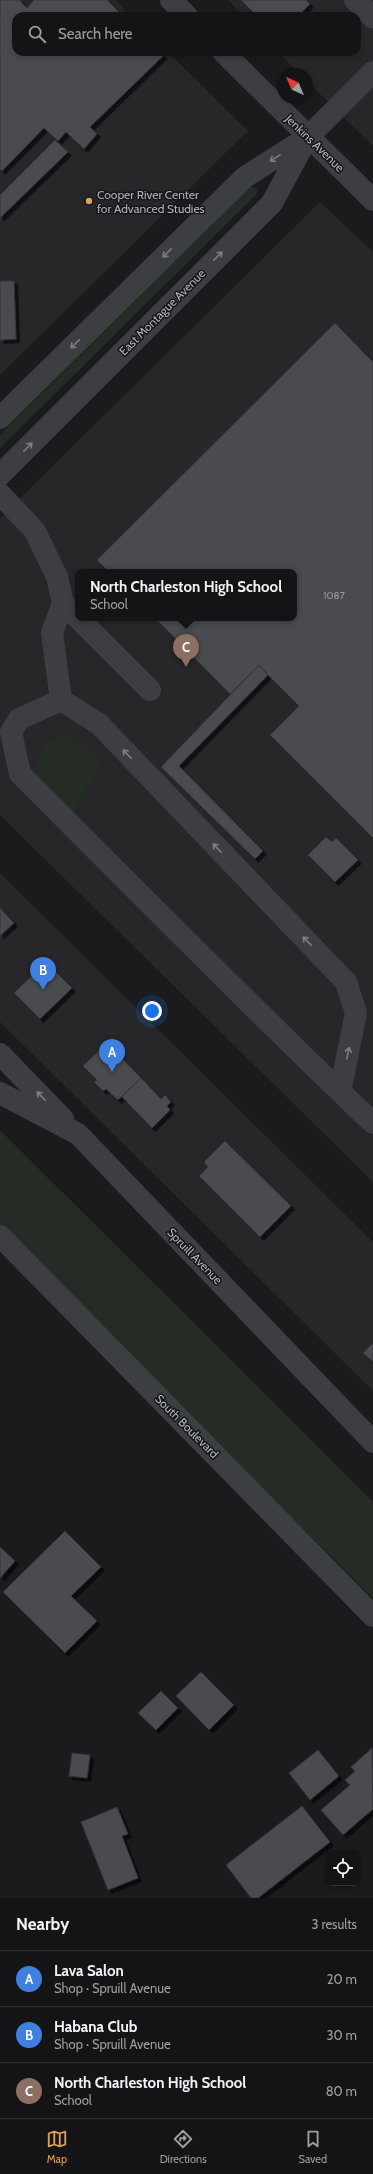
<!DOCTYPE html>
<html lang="en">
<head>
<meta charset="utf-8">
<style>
	body { margin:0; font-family:Cabin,sans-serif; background:#1d1d1f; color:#f1f3f6 }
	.controls { position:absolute; right:12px; bottom:12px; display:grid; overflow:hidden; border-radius:8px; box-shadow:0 2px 6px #0003 }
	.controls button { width:36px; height:36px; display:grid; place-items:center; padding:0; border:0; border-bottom:1px solid #333335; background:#141416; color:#f1f3f6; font:20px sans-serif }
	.compass { position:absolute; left:277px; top:68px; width:36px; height:36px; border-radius:50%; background:#141416; box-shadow:0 2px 6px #0003; rotate:316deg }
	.you { position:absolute; left:152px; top:1011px; width:14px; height:14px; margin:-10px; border:3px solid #fff; border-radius:50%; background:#1a73e8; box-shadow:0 0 0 6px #1a73e833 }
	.badge { display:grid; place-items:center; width:26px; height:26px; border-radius:50%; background:#dfa251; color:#fff; font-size:13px; font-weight:700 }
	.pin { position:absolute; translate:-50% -33px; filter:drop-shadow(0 1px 2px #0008) }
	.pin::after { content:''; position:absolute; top:21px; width:14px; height:12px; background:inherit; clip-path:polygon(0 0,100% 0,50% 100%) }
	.popup { position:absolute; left:75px; top:569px; width:222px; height:52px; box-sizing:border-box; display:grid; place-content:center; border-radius:8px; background:#141416; filter:drop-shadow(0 1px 3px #0005); font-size:13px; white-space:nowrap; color:#9d9ea1 }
	.popup b { font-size:15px; color:#f1f3f6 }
	.popup::after { content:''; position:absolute; left:50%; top:100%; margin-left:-8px; border:8px solid transparent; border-top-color:#141416 }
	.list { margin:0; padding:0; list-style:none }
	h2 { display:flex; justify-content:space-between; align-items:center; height:52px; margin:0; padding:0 16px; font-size:17px }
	h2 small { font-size:13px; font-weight:400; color:#9d9ea1 }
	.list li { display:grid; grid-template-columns:26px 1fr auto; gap:12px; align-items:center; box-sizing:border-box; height:56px; padding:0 16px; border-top:1px solid #333335 }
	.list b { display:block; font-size:15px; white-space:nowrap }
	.list p { margin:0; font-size:13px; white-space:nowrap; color:#9d9ea1 }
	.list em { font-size:13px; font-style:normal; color:#9d9ea1 }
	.icon { flex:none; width:22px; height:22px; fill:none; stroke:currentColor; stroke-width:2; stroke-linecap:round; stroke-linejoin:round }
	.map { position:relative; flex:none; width:373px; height:1898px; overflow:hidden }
	.search { position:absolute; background:#141416; box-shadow:0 2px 6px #0003; left:12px; right:12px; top:12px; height:44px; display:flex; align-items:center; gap:10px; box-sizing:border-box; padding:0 14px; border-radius:12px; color:#9d9ea1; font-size:15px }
	.sheet { height:220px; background:#141416 }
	nav { display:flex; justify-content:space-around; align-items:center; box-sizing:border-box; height:56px; border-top:1px solid #333335; background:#141416; font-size:11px; color:#9d9ea1 }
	nav a { display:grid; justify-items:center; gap:2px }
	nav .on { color:#dfa251 }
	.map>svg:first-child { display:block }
</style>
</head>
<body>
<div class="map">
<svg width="373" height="1898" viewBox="0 0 373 1898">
	<defs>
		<filter id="shadow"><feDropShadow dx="3.5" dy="3.5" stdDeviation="0" flood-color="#0009"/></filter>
	</defs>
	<rect width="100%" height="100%" fill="#1b1b1d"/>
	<!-- built -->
	<path fill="#27272a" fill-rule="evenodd" d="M0 0H115L131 16H16V52H168L248 131 0 375Z
		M228 0H373V146L307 81V74H300L278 52H357V16H243Z
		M320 202 373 252V1182L0 815V518ZM78 572H294V618H78Z
		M0 873 373 1242V1391L0 1022Z"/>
	<!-- green -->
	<path fill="#252c25" d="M250 187H254L257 190V194L0 448V435Z
		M64 737C79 741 108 751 97 773 95 777 91 780 89 783 83 792 78 801 74 811L68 813C50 795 26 778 41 751 47 742 53 738 64 737Z
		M0 1130 373 1502V1598L0 1228Z"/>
	<!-- building -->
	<path fill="#4a4b4f" stroke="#353538" filter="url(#shadow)" d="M0 0H22L20 1 27 8 34 0H107L123 16H16V52H160L164 55 90 127 97 134 84 149 66 132 58 141 44 128 2 171 0 169Z
		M241 0H306L310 4 298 16H257Z
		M55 140 68 152 0 218V195Z
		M0 281H14L16 339 0 340Z
		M335 323 373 362V838L270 735 299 706 268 675 259 665 230 694 155 618H294V572H109L97 560Z
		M259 665 268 675 179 766 263 851 255 859 161 767Z
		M326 837 332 842 336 838 358 860 335 882 308 855Z
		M0 908 14 923 0 936Z
		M46 962 72 988 40 1019 14 993Z
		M107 1043 141 1078 118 1100 106 1089 103 1091 94 1082 97 1080 83 1066Z
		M141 1078 161 1099 165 1095 171 1102 167 1106 170 1110 152 1128 122 1097Z
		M225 1141 291 1206 260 1237 199 1176 208 1167 204 1162Z
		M373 1343V1362L363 1353Z
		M65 1531 101 1567 71 1596 97 1621 65 1653 3 1592Z
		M0 1547 15 1561 0 1578Z
		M201 1672 234 1705 209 1730 176 1696Z
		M161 1691 178 1708 156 1730 138 1713Z
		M372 1748 373 1809 343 1835 321 1810 350 1785 345 1780 355 1771 351 1767Z
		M318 1750 339 1776 310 1800 289 1773Z
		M72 1753 90 1755 87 1778 69 1776Z
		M302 1806 330 1842 258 1898H251L226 1865Z
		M117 1807 128 1834 122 1836 138 1878 108 1890 81 1822Z"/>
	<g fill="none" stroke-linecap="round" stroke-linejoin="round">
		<!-- minor -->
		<path stroke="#3c3e41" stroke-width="22" d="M171 0 187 16
			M355 0 373 18
			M223 52 373 200
			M0 418 245 177 308 137 373 72
			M0 475 272 203 306 140
			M0 494 35 531 57 577 63 603 150 690
			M61 700 52 633 63 603
			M0 1054 63 1119
			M340 1092 356 1013 346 982 99 724 61 700 19 719 11 732 20 774C137 891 253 1009 373 1123
			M0 1093 78 1134 373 1442
			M0 1236 373 1616"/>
	</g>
	<!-- one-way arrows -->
	<defs><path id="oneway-shaft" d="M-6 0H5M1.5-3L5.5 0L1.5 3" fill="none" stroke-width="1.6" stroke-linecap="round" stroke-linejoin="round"/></defs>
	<g stroke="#7b7f84">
		<use href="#oneway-shaft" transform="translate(275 158) rotate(148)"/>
		<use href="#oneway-shaft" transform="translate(167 253) rotate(135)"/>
		<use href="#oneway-shaft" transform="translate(218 256) rotate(-45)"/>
		<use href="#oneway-shaft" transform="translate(75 344) rotate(136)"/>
		<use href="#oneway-shaft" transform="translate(28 447) rotate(-45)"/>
		<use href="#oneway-shaft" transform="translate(127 754) rotate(-134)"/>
		<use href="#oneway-shaft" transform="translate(217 848) rotate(-134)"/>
		<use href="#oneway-shaft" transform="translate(307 941) rotate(-134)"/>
		<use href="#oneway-shaft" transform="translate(348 1053) rotate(-78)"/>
		<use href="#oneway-shaft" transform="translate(41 1096) rotate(-134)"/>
	</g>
	<!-- markers -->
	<circle fill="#dfa251" stroke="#161618" stroke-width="1.5" cx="89" cy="201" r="4"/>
	<g text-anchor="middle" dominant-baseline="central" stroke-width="3" stroke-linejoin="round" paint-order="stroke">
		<!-- number labels -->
		<g font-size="10" fill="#969aa0">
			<text x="334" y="595">1087</text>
		</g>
		<!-- street labels -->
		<g font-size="12" fill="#afb4bb" stroke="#161618">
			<text transform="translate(315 143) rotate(44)">Jenkins Avenue</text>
			<text transform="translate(162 312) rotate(-45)">East Montague Avenue</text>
			<text transform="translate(195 1256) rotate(46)">Spruill Avenue</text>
			<text transform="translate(187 1426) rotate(45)">South Boulevard</text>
		</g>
		<!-- poi labels -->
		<g font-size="12" fill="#afb4bb" stroke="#161618" text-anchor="start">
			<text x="97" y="194">Cooper River Center<tspan x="97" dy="14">for Advanced Studies</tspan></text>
		</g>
	</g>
</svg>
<div class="controls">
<button><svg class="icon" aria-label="locate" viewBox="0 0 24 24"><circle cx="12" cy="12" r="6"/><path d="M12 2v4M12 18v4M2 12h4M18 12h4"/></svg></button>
</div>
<svg class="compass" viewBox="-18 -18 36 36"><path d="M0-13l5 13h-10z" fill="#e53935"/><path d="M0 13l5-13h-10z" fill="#9d9ea1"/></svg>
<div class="you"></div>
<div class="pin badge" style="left:112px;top:1072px;background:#3f7fe0">A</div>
<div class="pin badge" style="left:43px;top:990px;background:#3f7fe0">B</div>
<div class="pin badge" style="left:186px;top:667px;background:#8d6e63">C</div>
<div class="popup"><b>North Charleston High School</b>School</div>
<div class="search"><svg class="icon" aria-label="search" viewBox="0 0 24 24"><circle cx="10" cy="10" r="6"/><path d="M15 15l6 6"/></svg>Search here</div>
</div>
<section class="sheet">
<h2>Nearby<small>3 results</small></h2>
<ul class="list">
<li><span class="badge" style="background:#3f7fe0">A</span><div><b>Lava Salon</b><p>Shop · Spruill Avenue</p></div><em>20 m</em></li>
<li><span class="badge" style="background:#3f7fe0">B</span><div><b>Habana Club</b><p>Shop · Spruill Avenue</p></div><em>30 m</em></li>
<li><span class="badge" style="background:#8d6e63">C</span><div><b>North Charleston High School</b><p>School</p></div><em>80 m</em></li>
</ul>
</section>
<nav>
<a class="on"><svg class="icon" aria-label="map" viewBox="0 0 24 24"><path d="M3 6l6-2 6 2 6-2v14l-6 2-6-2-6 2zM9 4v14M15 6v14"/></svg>Map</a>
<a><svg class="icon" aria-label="directions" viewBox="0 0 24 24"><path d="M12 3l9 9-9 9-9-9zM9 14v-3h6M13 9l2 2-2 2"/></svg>Directions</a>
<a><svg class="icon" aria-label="saved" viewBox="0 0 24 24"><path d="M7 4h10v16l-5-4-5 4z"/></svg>Saved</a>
</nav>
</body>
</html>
